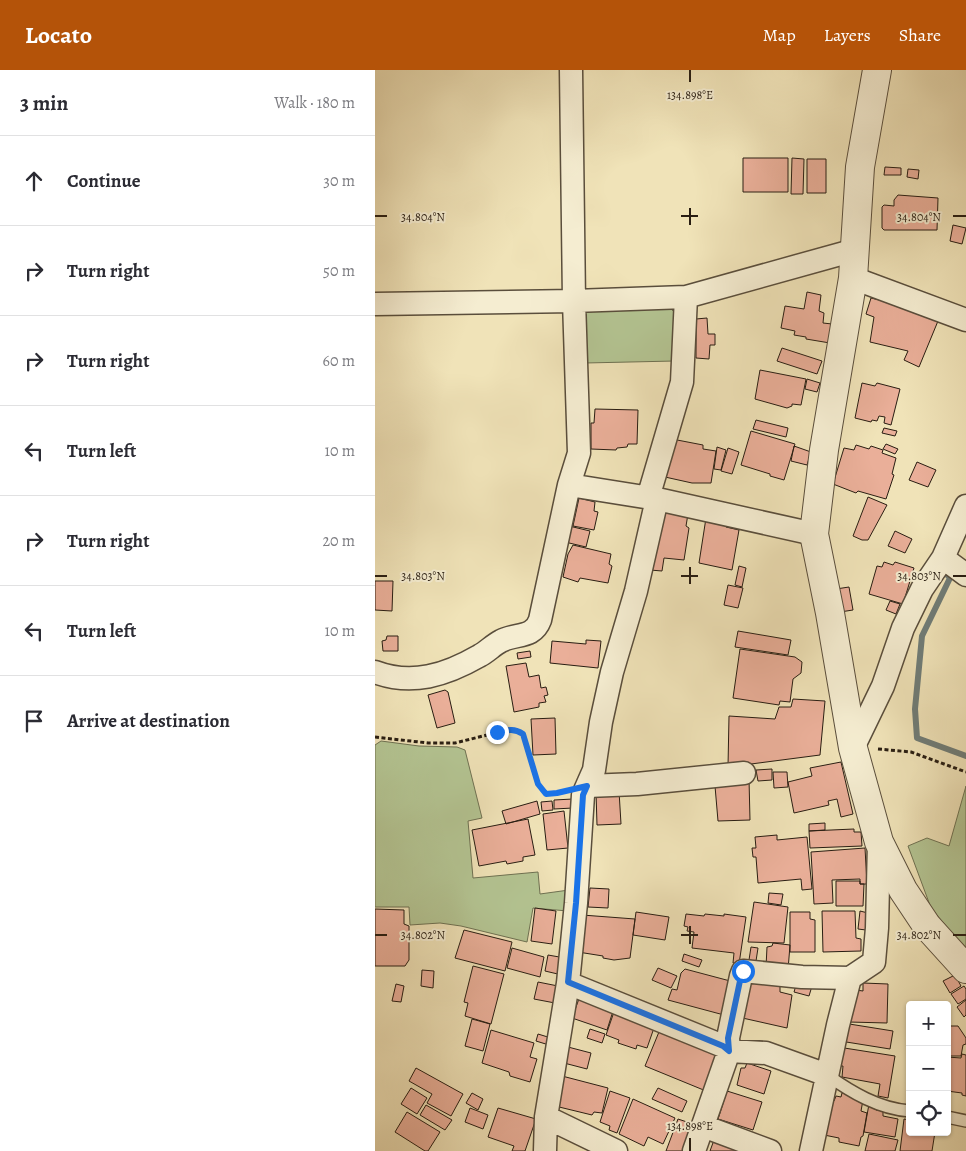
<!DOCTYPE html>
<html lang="en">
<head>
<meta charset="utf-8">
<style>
	body { margin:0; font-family:Alegreya,serif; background:#f7f7f7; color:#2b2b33 }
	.controls { position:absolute; right:15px; bottom:15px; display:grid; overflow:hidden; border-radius:5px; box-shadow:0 1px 4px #0004 }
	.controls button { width:45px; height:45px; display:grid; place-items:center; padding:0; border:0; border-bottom:1px solid #e1e1e2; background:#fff; color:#2b2b33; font:25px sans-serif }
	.stop { position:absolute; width:15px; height:15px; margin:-11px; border:4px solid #1a73e8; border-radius:50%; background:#fff }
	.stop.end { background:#1a73e8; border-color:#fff; box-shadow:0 1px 5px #0008 }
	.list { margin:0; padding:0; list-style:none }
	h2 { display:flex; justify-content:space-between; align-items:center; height:65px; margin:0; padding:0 20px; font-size:21px }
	h2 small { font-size:16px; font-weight:400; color:#7c7c81 }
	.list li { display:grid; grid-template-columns:32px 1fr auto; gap:15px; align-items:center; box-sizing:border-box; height:90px; padding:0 20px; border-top:1px solid #e1e1e2 }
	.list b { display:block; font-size:19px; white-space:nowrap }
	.list em { font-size:16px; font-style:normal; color:#7c7c81 }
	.icon { flex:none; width:28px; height:28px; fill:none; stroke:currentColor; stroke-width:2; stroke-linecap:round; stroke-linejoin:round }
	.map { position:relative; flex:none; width:591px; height:1081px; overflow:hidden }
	header { display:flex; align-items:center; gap:30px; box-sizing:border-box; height:70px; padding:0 25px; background:#b45309; color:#fff }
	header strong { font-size:24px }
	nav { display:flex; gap:28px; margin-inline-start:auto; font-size:18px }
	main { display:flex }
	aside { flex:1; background:#fff }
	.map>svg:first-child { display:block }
</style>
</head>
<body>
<header>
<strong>Locato</strong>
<nav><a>Map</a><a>Layers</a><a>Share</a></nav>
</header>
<main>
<aside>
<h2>3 min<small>Walk · 180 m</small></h2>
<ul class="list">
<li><svg class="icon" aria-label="ahead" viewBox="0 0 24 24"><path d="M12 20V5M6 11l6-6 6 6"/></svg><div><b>Continue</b></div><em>30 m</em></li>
<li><svg class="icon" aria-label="right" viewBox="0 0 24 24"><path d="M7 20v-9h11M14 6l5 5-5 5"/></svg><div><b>Turn right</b></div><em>50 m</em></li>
<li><svg class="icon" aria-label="right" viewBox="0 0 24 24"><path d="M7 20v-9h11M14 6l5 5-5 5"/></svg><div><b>Turn right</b></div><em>60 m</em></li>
<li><svg class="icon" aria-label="left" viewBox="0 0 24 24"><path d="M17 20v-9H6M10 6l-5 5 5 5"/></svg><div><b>Turn left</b></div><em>10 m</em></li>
<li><svg class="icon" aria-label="right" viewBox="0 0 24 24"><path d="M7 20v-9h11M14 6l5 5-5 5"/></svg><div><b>Turn right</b></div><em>20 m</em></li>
<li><svg class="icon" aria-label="left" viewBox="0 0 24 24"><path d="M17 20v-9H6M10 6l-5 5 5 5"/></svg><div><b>Turn left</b></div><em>10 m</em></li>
<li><svg class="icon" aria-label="arrive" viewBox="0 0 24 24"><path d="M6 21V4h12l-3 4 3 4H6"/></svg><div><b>Arrive at destination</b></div></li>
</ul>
</aside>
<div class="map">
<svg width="591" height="1081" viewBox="0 0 591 1081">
	<rect width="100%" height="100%" fill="#f0e3b8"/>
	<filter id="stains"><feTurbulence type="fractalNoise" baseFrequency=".004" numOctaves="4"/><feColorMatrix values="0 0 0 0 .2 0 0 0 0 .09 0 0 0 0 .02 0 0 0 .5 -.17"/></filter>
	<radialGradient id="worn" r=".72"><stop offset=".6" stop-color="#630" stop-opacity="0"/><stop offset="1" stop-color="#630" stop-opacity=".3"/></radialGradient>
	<!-- green -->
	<path fill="#b4c593" stroke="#6e7152" d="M294 237 301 244 300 291 210 293 209 242Z
		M6 671 44 676 82 677 90 680 107 748 93 751 98 808 163 802 165 824 194 820 193 841 158 838 152 872 86 856 65 853 35 855 34 837H0V675Z
		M591 716V880L556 838 533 776 552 768 574 776Z"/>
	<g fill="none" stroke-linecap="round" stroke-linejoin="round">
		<!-- stream -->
		<path stroke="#6f7c77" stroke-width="6" d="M568 500 575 508 547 566 540 639 542 668 591 686"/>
	</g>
	<!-- building -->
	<path fill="#eaaf99" stroke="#281d12" d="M368 88H413V122H368Z
		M417 88 429 89 428 124H416Z
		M432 89H451V123H432Z
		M510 97 526 98V105H509Z
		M533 99 544 100 543 109 532 107Z
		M523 125 563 128 562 160H509L507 158V137L509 135 519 136V130Z
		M578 155 591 158 587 174 575 171Z
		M432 222 446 225 444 241 449 243 448 253 457 254 455 273 431 269V267L419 265 420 261 406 258 410 236 429 239Z
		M496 228 531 236 563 251 544 297 529 290 533 281 495 272 499 247 491 244Z
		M332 248 333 264H340V275H335L334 289 321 288V249Z
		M407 278 447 291 442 304 402 291Z
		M385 300 431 309 426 335 417 334V336L412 338 380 329Z
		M432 309 445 313 442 322 430 319Z
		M487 313 500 316 502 313 525 319 516 355 509 353 510 347 504 346 502 351 497 350 496 352 480 348Z
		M220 339 263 340 262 374H253L252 377 242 378 241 380 216 379V353H219Z
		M381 350 413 358 411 367 378 359Z
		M509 358 522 361 520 366 507 363Z
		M376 361 420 374 409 410 395 406V404L366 395Z
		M297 369 328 375V379L341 381 336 413H317L290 407Z
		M511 374 523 379 520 384 508 379Z
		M481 375 494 379 496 376 508 380 507 383 521 388 517 404 519 405 511 429 483 421 481 423 458 414 469 378 479 380Z
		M419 376 436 382 432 395 416 391Z
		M342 377 351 380 346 400 339 399Z
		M353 378 364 382 357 404 346 401Z
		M542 392 561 400 553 417 534 410Z
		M493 427 512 435 493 470H487L478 466Z
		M204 428 220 432 219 441 223 442 219 460 198 456Z
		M294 440 313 444 311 456 314 458 309 490 289 488 287 501 275 500 285 448Z
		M331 448 351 451V457L364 460 357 500 324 493Z
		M194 456 215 461 211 477 190 472Z
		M520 461 537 469 530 483 513 476Z
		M198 475 236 484 234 494 237 496 233 513 205 508 203 512 188 507 193 484Z
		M509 492 518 495 520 492 539 498 528 534 494 524 502 496 507 497Z
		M364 496 371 498 367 517 360 515Z
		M0 511H18L17 541 0 540Z
		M353 515 368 518 363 538 349 535Z
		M474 517 478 540 465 542 461 519Z
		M515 531 525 534 521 544 511 540Z
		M363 561 416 570 413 585 360 577Z
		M12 566H23V581H8L7 571 11 570Z
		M211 570 226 571 223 598 175 593 177 571 211 574Z
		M365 579 420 587 427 592 426 603 418 609 415 632 405 631 404 635 358 628Z
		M155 581 156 587 143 589 142 583Z
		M151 593 154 607 164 605 166 618 171 617 173 625 169 626 171 632 164 633V637L139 642 131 596Z
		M70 620 73 622 80 653 62 658 53 625Z
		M418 629 450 631 445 685 353 697 354 646 400 649 404 637H416Z
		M180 648 181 684 158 685 156 649Z
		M466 692 478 744 466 747 462 729 453 731 454 735 419 743 413 712 437 706 435 698Z
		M397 699V710L383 711 381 700Z
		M398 702H412L413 717 399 718Z
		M374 709 375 750 343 751 340 716Z
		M244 721 246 754 222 755 221 722Z
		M198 729V738L179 739V730Z
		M162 731 165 744 131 754 127 741Z
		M177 731 178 740 167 741 166 732Z
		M189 741 193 778 172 780 168 744Z
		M153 749 160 785 148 787V791L132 794 131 791 104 796 97 760Z
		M450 753V760L434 761V754Z
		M479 759V762H486L487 776 435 778 434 761Z
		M402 765V770L432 767 437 819 427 820 426 809 383 813 381 787H378L377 778H381L380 767Z
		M490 778 492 814H485V809L457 810 458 833 439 834 436 782Z
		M461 811H485V814H489L488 836H461Z
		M215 818 234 819 233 838 213 837Z
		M394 823 408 824 406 835 393 833Z
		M379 832 413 837 409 873 373 872Z
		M160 838 181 841 177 874 156 871Z
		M0 839 29 840V854L34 856V890L30 896H0Z
		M447 841H480L481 868 486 869V881L448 882Z
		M485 841 493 843 491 860 483 859Z
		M261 842 294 847 290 870 258 865Z
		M415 842H435V849L440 850V882H415Z
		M311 844 329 846 330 844 349 846V844L371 847 364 894 358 893 359 883 317 878 319 862 312 861 313 857 309 856Z
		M207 845 260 849 255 888 239 890 228 888V886L203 882Z
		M89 860 137 872 130 901 80 888Z
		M398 873 415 875 413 900 391 897 392 877 397 876Z
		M376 877 383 878 381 891 374 890Z
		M137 878 169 887 165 907 132 898Z
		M309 884 327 890 324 897 307 891Z
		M173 885 190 888 187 905 170 901Z
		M98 896 129 904 116 954 90 946 93 933 89 932Z
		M283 898 302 906 296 918 277 910Z
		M310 899 359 912 349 945 293 930 297 919 302 920 306 903Z
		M47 900 59 901 58 918 46 916Z
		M580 905 586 916 575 923 568 911Z
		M373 907 405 910V922L417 925 412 958 363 947Z
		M163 912 183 916 180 933 159 929Z
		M422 912 437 916 434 926 419 922Z
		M488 913 513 914 512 953 474 952 481 920 488 921Z
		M21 914 29 916 26 932 17 931Z
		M589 916 591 919V929L583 934 576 924Z
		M205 926 239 938 232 960 197 948Z
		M591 930V945L589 947 582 937Z
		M240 939 280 955 272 978 262 975 261 979 243 973 244 970 231 965Z
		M97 949 115 954 108 981 90 976Z
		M468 953 518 961 515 979 465 971Z
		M572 956H583L591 968V974L588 975 586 986H572Z
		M286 957 344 982 331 1021 270 996Z
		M215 959 230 964 227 973 212 968Z
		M116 960 159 973 155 987 162 989 155 1012 135 1006 134 1002 107 993Z
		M163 964 176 968 174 975 161 971Z
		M193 977 216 983 212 999 189 993Z
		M463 977 520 986 513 1028 503 1026 505 1014 467 1007 468 996H465Z
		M587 984 591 985V1026L587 1025V1023L572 1021V987L586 988Z
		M372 993 396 1001 389 1024 362 1015 366 998H370Z
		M41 998 88 1024 76 1046 52 1033 57 1024 34 1011Z
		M187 1006 233 1018 227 1043 219 1042 217 1045 180 1036Z
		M36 1018 52 1028 42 1044 26 1034Z
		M283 1018 312 1031 307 1042 277 1029Z
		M235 1021 255 1028 242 1063 234 1060 235 1056 225 1052Z
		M352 1021 387 1032 378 1060 343 1049Z
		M97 1023 108 1029 103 1040 91 1033Z
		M467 1023 475 1024 488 1030 486 1041 492 1043 488 1066 486 1067 484 1076 464 1072V1068L444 1064 451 1030 459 1031 461 1026 466 1027Z
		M258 1029 300 1048 288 1074 273 1067 269 1076 244 1064Z
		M494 1034 501 1035V1040L508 1041V1046L523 1049 520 1067 489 1062Z
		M51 1035 77 1050 70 1060 45 1045Z
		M95 1038 113 1045 108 1059 90 1052Z
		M123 1038 161 1049 150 1081H137L139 1076 113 1067Z
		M32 1042 65 1062 53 1081H50L20 1062Z
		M303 1049 321 1055 312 1081H291Z
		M529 1049 535 1050V1062H560L557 1081H525Z
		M494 1064 523 1070 520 1081H490Z
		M339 1070 362 1080V1081H335Z"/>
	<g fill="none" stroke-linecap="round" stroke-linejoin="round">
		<defs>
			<path id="service" d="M452 1005C476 1022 504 1039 535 1041
				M572 1047 591 1051"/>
			<path id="minor" d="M478 208 591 250
				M0 234 199 231 311 227 480 180
				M194 415 282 429
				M273 428 307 312 311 227
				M568 488 591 505
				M0 602C37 616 71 605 104 586 112 582 118 575 126 571 141 563 158 569 165 550L194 415 204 383 199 231 196 0
				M478 678 508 616 528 558 547 519 568 488 591 436
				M212 716 262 714 369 703
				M193 913 348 976 354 981 391 983 452 1005
				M171 1047 241 1081
				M328 1056 395 1081
				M170 1081 171 1047 193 913 201 833 208 725 219 700 226 652 237 602 261 521 282 429 439 464
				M319 1081 354 981 353 968 366 906 368 901 427 907 475 908
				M436 1081 463 955 475 908 499 892 502 858 504 772"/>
			<path id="tertiary" d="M502 0 485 97 478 208 449 380 439 464 455 543 478 678 504 772 528 820 552 856 591 899"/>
		</defs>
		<!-- service casing -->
		<use href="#service" stroke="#5a4e3c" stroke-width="14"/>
		<!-- minor casing -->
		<use href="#minor" stroke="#5a4e3c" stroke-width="25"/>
		<!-- tertiary casing -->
		<use href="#tertiary" stroke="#5a4e3c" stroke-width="30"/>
		<!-- path -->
		<path stroke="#281d12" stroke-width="3" stroke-dasharray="4 2.5" stroke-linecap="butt" d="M0 667 53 673H80L136 659 142 660 148 664 163 714 171 723 187 722
			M503 679 536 682 591 702"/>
		<!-- service -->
		<use href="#service" stroke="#f5edd1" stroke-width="11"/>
		<!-- minor -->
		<use href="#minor" stroke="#f5edd1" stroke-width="22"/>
		<!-- tertiary -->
		<use href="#tertiary" stroke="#f5edd1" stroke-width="28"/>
	</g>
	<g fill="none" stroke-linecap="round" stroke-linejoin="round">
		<!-- route -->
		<path stroke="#1a73e8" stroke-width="6" d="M122 662C132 660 139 658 148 664L163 714 171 724 182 723 212 716 208 725 201 833 193 912 348 976 354 981 353 968 366 906 368 901"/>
	</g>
	<!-- ticks -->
	<path fill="none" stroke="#281d12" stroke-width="2" d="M315 0V12M315 138V155M0 146H12M306 146H323M578 146H591M315 497V514M0 506H12M306 506H323M578 506H591M315 856V874M0 865H12M306 865H323M578 865H591M315 1068V1081"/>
	<g font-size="12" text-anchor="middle" fill="#281d12" stroke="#f5edd1" stroke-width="4" stroke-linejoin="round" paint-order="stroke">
		<text x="315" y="29">134.898°E</text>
		<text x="48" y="151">34.804°N</text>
		<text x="544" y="151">34.804°N</text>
		<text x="48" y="510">34.803°N</text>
		<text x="544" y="510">34.803°N</text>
		<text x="48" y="869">34.802°N</text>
		<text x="544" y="869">34.802°N</text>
		<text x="315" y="1060">134.898°E</text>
	</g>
	<rect width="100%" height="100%" filter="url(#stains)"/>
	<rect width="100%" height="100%" fill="url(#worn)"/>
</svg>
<div class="controls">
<button>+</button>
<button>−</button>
<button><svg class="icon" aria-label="locate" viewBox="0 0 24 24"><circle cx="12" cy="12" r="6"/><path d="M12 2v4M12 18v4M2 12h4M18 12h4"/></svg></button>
</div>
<div class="stop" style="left:368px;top:901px"></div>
<div class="stop end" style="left:122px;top:662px"></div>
</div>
</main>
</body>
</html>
